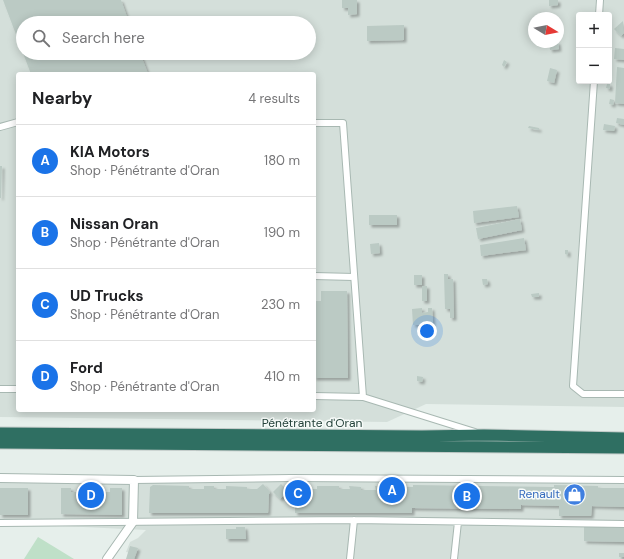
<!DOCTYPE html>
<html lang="en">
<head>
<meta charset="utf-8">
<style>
	body { margin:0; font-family:"DM Sans",sans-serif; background:#f2f2f2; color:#202124 }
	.controls { position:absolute; right:12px; top:12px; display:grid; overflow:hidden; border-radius:4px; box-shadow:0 2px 10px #0003 }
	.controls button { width:36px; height:36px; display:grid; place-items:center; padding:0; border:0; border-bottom:1px solid #e0e0e0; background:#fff; color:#202124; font:20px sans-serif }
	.compass { position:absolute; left:528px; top:12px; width:36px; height:36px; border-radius:50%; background:#fff; box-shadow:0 2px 10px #0003; rotate:100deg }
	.you { position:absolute; left:427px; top:331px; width:14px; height:14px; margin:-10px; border:3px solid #fff; border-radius:50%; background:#1a73e8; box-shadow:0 0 0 6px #1a73e833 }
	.badge { display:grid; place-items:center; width:26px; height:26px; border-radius:50%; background:#1a73e8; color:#fff; font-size:13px; font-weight:700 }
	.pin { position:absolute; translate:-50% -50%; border:2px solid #fff; box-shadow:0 1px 4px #0006 }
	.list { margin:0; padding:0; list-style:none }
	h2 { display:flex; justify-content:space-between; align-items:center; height:52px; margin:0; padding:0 16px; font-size:17px }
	h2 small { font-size:13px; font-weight:400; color:#757577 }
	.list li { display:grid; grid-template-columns:26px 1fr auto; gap:12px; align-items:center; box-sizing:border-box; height:72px; padding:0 16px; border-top:1px solid #e0e0e0 }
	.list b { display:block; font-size:15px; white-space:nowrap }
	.list p { margin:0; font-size:13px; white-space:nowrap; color:#757577 }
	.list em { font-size:13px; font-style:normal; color:#757577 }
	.icon { flex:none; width:22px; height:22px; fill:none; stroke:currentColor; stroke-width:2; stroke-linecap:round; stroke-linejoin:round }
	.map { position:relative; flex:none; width:624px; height:559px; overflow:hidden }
	.search { position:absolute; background:#fff; box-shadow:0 2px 10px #0003; left:16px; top:16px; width:300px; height:44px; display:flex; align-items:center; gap:10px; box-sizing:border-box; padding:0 14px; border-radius:22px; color:#757577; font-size:15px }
	.panel { position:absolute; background:#fff; box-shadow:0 2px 10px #0003; left:16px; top:72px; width:300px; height:340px; border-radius:4px }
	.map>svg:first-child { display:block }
</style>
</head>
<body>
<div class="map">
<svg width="624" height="559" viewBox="0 0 624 559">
	<defs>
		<filter id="shadow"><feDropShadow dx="2.5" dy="2.5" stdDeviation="1" flood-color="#0004"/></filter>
	</defs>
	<rect width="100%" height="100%" fill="#e6efeb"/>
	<!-- built -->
	<path fill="#d4dfda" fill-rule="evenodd" d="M0 0H624V407L426 404 387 422 0 417ZM579 15H609V81H579ZM534 18H558V42H534ZM23 23H309V53H23ZM18 74H314V410H18Z
		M624 476V559H127L130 553 126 552 130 542 138 538 146 530 0 523V480Z"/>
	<!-- green -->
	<path fill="#bfe0c8" d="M38 537 74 559H24Z"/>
	<!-- building -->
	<path fill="#bbcac4" filter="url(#shadow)" d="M3 0H121L129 23H23V53Z
		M342 0H357V14L348 15V8H342Z
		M549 0H558V5L549 6Z
		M623 21 624 33 621 36 614 29Z
		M404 25V40L367 41V26Z
		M549 42H558L559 49 550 50Z
		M615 48 624 49V60L614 59Z
		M23 53H140L148 74H31Z
		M504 60 507 62 504 67 502 65Z
		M617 67 624 68V104L615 103Z
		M550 68 557 70 554 83 547 81Z
		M607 84H610V89L606 88Z
		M610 99 614 100 613 105 609 104Z
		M617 118 624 119V125L616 123Z
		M604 124 615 126 614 131 603 130Z
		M529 126 539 128V130L528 128Z
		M0 166H2L1 198H0Z
		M517 206 519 217 474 223 473 211Z
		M369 215H397V225H369Z
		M520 219 522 230 478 239 476 228Z
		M524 238 526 250 481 256 480 245Z
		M379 243 380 253 371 254 370 244Z
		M565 250H568V255L565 254Z
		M444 274H448V279H453L454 318H450V309H445Z
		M414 275H422V285H414Z
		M482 279H487L488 284 483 285Z
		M422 286H427V301H422Z
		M321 291H347L348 378H314V301H321Z
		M539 293V297H532L531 294Z
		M422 308V313L428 312V308H432L433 324 413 325 412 309Z
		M417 376 423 377 422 382 417 381Z
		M300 483 306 489H317V486H339V489H350L349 486 361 487V490H376L375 486 413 487V485L554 487V485L598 486V488H624V507L592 506 591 516H559V506L521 505V509L412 508V513H295V494L292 491Z
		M263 484 270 492 269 494 268 513H149L150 487 153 485 189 486V489H204V486H214V489H226V486L247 487V489H257Z
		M281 484 288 491 280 499 273 492Z
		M0 488H28V515H0Z
		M61 488H71V492H110V488H122V515L61 514Z
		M584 526 624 528V542L584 541Z
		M236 527H245L246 539H226V529H236Z
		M130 546 138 548 134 559H126Z
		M619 553H624V557H619Z"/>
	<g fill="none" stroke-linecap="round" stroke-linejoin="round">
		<defs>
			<path id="minor" d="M599 15 600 0
				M594 81 573 386 583 394H624
				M314 123H343L363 397
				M0 127 18 122
				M314 276 354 277
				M0 389H18
				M314 396 363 397 475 432
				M134 480 291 478 624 480
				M0 523 354 520 624 524
				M350 559 354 520
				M454 559 458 522"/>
			<path id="tertiary" d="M0 478 134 480 133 522 107 559"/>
			<path id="motorway" d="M0 433 422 436 484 435 624 438
				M0 443 624 448"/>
		</defs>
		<!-- minor casing -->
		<use href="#minor" stroke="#a8b8b2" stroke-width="8"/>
		<!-- tertiary casing -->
		<use href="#tertiary" stroke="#a8b8b2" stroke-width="10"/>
		<!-- motorway casing -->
		<use href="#motorway" stroke="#c2cac8" stroke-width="13"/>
		<!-- minor -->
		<use href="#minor" stroke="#fff" stroke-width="6"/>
		<!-- tertiary -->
		<use href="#tertiary" stroke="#fff" stroke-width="8"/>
		<!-- motorway -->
		<use href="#motorway" stroke="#2f6f62" stroke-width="11"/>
	</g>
	<!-- icons -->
	<defs>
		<symbol id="shop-disc" viewBox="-11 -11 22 22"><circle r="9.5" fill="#3f7fe0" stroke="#f7fbf9"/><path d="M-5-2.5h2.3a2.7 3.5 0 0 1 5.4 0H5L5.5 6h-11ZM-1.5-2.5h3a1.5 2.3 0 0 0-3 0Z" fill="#fff"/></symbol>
	</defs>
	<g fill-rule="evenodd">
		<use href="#shop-disc" x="562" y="482" width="25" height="25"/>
	</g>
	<g text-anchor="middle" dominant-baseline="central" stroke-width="3" stroke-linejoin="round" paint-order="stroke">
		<!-- street labels -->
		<g font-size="12" fill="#24423a" stroke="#f7fbf9">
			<text x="312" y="423">Pénétrante d'Oran</text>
		</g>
		<!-- shop labels -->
		<g font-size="12" fill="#366cbe" stroke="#f7fbf9" text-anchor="end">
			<text x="560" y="494">Renault</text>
		</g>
	</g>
</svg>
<div class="controls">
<button>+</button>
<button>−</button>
</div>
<svg class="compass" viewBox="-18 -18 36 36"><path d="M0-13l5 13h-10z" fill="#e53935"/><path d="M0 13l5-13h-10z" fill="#757577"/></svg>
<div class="you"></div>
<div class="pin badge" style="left:392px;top:490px">A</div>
<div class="pin badge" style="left:467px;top:496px">B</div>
<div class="pin badge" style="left:298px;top:493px">C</div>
<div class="pin badge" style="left:91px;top:495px">D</div>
<div class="search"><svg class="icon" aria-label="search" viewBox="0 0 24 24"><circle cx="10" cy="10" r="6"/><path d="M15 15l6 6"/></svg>Search here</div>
<section class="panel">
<h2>Nearby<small>4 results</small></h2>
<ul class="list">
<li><span class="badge">A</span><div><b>KIA Motors</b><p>Shop · Pénétrante d'Oran</p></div><em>180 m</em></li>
<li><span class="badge">B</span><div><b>Nissan Oran</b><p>Shop · Pénétrante d'Oran</p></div><em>190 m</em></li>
<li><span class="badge">C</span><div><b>UD Trucks</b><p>Shop · Pénétrante d'Oran</p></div><em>230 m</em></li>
<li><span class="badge">D</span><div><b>Ford</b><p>Shop · Pénétrante d'Oran</p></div><em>410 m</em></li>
</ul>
</section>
</div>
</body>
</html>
